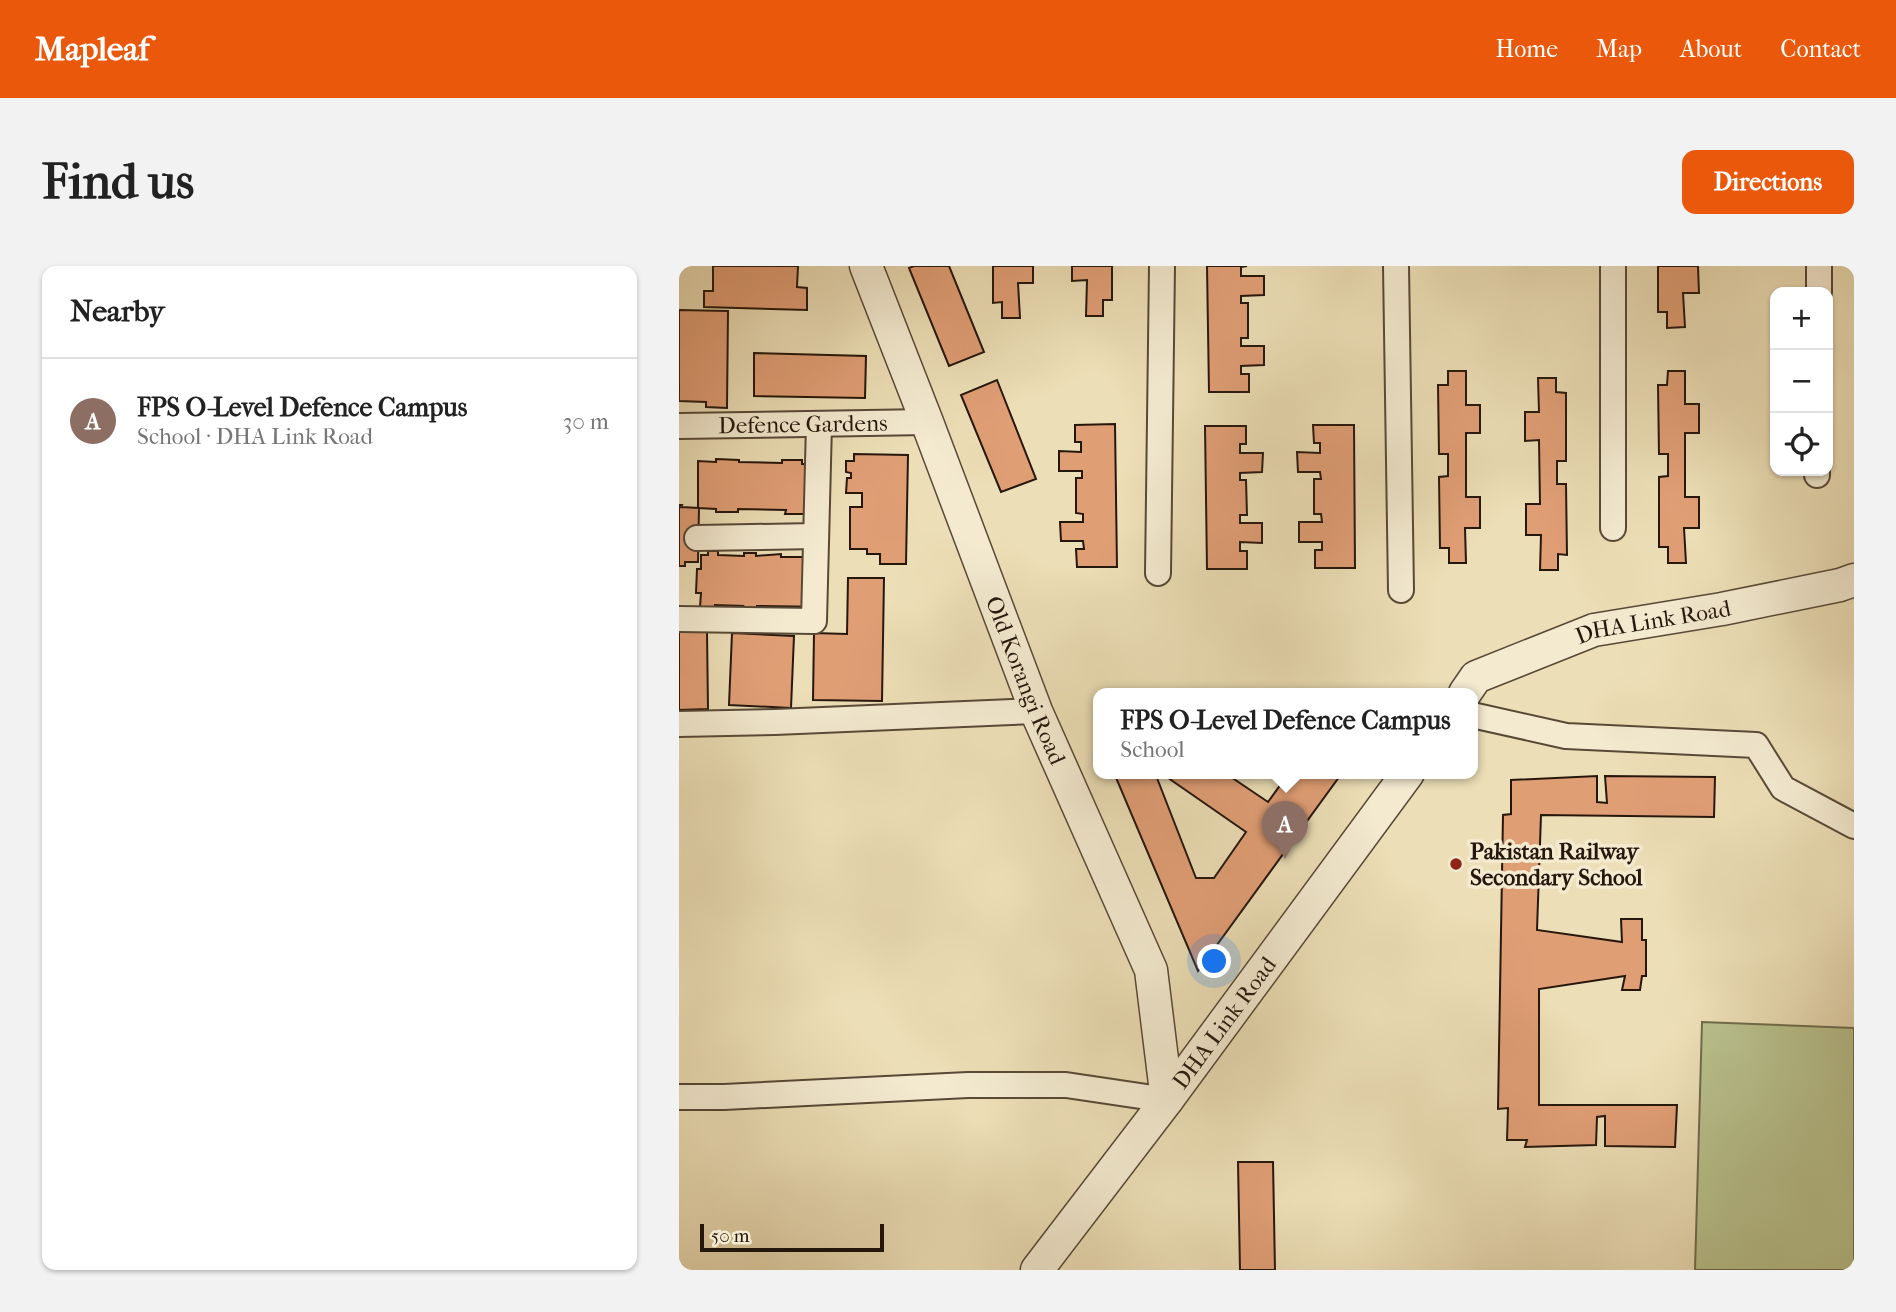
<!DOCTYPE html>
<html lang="en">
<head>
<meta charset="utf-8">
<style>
	body { margin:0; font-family:"IM FELL French Canon",serif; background:#f2f2f2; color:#222 }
	.controls { position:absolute; right:21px; top:21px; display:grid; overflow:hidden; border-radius:14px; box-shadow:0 2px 5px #0004 }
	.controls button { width:63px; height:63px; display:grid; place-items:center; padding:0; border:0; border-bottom:2px solid #e0e0e0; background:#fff; color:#222; font:35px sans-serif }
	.scale { position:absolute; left:21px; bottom:18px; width:184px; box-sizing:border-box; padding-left:7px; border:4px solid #26170d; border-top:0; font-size:19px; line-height:24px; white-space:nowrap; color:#26170d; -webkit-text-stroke:5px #f3ead0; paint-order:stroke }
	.you { position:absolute; left:536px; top:696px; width:24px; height:24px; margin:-18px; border:5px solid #fff; border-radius:50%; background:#1a73e8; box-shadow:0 0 0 10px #1a73e833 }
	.badge { display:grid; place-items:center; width:46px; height:46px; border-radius:50%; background:#ea580c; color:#fff; font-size:23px; font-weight:700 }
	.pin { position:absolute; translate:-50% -58px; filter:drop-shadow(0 2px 4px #0008) }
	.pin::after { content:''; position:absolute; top:37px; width:24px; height:21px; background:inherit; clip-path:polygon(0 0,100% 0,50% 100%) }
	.popup { position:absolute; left:414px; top:422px; width:385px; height:91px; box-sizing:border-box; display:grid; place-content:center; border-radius:14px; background:#fff; filter:drop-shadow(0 2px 5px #0005); font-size:23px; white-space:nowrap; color:#767676 }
	.popup b { font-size:26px; color:#222 }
	.popup::after { content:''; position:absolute; left:50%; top:100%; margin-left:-14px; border:14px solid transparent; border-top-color:#fff }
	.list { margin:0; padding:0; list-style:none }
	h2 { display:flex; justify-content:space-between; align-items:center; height:91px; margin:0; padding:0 28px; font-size:30px }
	h2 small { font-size:23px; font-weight:400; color:#767676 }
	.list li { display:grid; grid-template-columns:46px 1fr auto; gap:21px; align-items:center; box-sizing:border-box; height:126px; padding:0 28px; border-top:2px solid #e0e0e0 }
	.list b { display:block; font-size:26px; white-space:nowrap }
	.list p { margin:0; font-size:23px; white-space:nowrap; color:#767676 }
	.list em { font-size:23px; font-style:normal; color:#767676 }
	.icon { flex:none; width:38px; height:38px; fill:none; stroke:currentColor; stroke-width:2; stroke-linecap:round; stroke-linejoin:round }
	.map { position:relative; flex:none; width:1175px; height:1004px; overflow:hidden; border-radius:14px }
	header { display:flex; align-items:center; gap:42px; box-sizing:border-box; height:98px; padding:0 35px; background:#ea580c; color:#fff }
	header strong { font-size:33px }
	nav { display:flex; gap:38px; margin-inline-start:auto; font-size:24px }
	.intro { display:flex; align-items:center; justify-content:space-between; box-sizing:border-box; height:168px; padding:0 42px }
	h1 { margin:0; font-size:49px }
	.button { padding:18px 32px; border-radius:14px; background:#ea580c; color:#fff; font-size:24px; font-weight:700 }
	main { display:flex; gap:42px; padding:0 42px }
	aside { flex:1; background:#fff; border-radius:14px; box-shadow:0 2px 5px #0004 }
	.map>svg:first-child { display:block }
</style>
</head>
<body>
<header>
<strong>Mapleaf</strong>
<nav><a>Home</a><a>Map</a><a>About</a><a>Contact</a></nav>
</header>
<div class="intro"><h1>Find us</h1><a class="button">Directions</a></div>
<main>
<aside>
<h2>Nearby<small></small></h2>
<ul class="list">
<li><span class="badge" style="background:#8d6e63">A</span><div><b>FPS O-Level Defence Campus</b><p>School · DHA Link Road</p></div><em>30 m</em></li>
</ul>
</aside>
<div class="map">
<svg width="1175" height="1004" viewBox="0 0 1175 1004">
	<rect width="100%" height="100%" fill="#ecdeb6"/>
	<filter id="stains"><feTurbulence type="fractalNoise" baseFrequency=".00286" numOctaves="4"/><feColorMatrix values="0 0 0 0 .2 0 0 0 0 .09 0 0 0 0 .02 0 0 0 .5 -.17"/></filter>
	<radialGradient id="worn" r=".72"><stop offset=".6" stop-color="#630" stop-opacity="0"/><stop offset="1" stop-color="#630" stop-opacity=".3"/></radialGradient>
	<!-- green -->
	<path fill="#b8c18d" stroke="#6f6c4d" stroke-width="2" d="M1023 756 1175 762V1004H1016Z"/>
	<!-- building -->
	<path fill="#e09e75" stroke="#26170d" stroke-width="2" d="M34 0H119L118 21 128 22V44L25 41V25H34Z
		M235 0H270L305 86 270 100 230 2Z
		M314 0H354V17H339L341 52H323V36L314 37Z
		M393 0H433V34H424V50H407L408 14 393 15Z
		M528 0H568L562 1V10H585V29L562 30V37H569V72H562V80H585V99L562 100V108H570V126H530Z
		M979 0H1019L1020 27H1004L1006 61 988 62V46H979Z
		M0 44 49 45 48 142 27 141V136L0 135Z
		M75 87 187 90 186 132 75 130Z
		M769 105H787V139H801V167H787V231H801V262H786L787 297H770V282H761L760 211 769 210V188H760L759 119H769Z
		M989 105H1006V138H1020V167H1006V231H1020V262H1005L1007 297H989V281H980V211L989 210V188H980L979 119H988Z
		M859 112H877V126L887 127V195H878V218H887L888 289 879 288V304H861L862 269H847V238H861L860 174 846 175V146H860Z
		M318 114 357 213 322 226 282 129Z
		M436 158 438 301H398L397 283H405L404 275H382L381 256H404V248L397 247V212H403V205H380V185L402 186V176H396V159Z
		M634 159H675L676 302H636V284H643V276H620V256H643L642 248H635V213H642L641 206H619L618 186 641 187V177H635Z
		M526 160H567V178H561V187H584L583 206 561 207V214H567L568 249H561V257H583V277L561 276V285H568V303H528Z
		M175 188 229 189 227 298H201V288H188V283H171V241H183V227H167L168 212H172V207L167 206V195H175Z
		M37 193 60 194V196L103 197V194H123V198H145L128 248H106L107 244 59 243V246H37V243L19 242V195L37 196Z
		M0 239H3L2 241 20 242 19 296H6V300H0Z
		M29 285H39V289L65 290V287H77V290L102 288V291H132L147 341 78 340V342H63L64 340 36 339V341H21L22 327H17L18 303H22V289H29Z
		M169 312H205L203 435 134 434 135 367 168 368Z
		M0 365H28L29 443 0 444Z
		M53 367 115 370 112 442 50 439Z
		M435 507H476L517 612H535L567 566 482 507H546L589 536 610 507H663L519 705Z
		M918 510V536L928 537 926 510 1036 511 1035 551 862 549 858 664 943 676 942 653H963V674H967V710H963L961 724H943L946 710 860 723V839H998L996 881 926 880V850L918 851 917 879 846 881 848 874H828L829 842 819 843 824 549 832 548V514Z
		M559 896H594L596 1004H561Z"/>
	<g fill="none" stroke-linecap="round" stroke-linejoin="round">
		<defs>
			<g id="minor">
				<path d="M717 0 722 324"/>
				<path d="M934 0V262"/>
				<path d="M1140 26V0"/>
				<path id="s1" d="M0 160 248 156"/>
				<path d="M1138 209V205"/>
				<path d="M18 272 137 270"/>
				<path d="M479 307 483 0"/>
				<path d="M0 353 135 355 140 158"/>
				<path d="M793 449 887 470 1077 479 1104 522 1175 560"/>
				<path d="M0 458 96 456 357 445"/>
				<path d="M0 831H45L289 819H387L488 834"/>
			</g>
			<g id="tertiary">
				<path id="s2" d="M187 0 248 156 357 445 472 704 488 834"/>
				<path id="s3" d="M786 427 797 411 915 364 1043 343 1161 319 1175 314"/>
				<path id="s4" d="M358 1004 488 834 729 507"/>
			</g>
		</defs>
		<!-- minor casing -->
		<use href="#minor" stroke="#584937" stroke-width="28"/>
		<!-- tertiary casing -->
		<use href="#tertiary" stroke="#584937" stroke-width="35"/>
		<!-- minor -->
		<use href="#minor" stroke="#f3ead0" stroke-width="24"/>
		<!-- tertiary -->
		<use href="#tertiary" stroke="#f3ead0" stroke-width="32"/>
	</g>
	<!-- markers -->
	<circle fill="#8f2418" stroke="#f3ead0" stroke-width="2.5" cx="777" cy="598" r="7"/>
	<g text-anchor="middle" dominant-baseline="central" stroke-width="7" stroke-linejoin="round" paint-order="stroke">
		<!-- street labels -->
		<g font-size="23" fill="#26170d" stroke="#f3ead0">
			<text stroke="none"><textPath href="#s1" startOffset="124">Defence Gardens</textPath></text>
			<text stroke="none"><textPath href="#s3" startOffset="206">DHA Link Road</textPath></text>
			<text stroke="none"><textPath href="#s2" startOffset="444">Old Korangi Road</textPath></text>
			<text stroke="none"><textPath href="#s4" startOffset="310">DHA Link Road</textPath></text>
		</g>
		<!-- poi labels -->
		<g font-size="23" font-weight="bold" fill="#26170d" stroke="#f3ead0" text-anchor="start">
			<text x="791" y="585">Pakistan Railway<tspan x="791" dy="26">Secondary School</tspan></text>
		</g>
	</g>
	<rect width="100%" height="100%" filter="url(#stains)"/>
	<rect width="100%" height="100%" fill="url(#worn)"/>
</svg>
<div class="controls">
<button>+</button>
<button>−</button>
<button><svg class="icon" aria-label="locate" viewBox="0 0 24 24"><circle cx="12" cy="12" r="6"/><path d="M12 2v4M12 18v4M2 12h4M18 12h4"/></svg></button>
</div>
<div class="scale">50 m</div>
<div class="you"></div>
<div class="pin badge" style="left:606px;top:593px;background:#8d6e63">A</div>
<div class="popup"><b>FPS O-Level Defence Campus</b>School</div>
</div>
</main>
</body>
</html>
